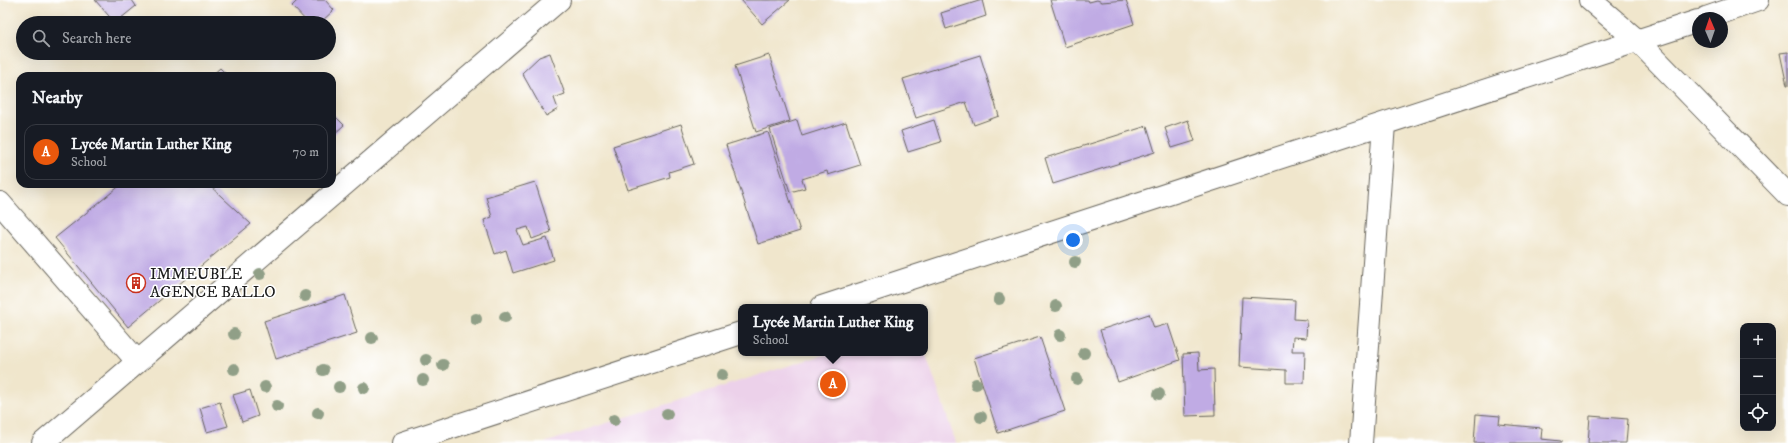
<!DOCTYPE html>
<html lang="en">
<head>
<meta charset="utf-8">
<style>
	body { margin:0; font-family:"IM FELL DW Pica",serif; background:#20242c; color:#f1f3f6 }
	.controls { position:absolute; right:12px; bottom:12px; display:grid; overflow:hidden; border-radius:8px; box-shadow:0 4px 16px #0002 }
	.controls button { width:36px; height:36px; display:grid; place-items:center; padding:0; border:0; border-bottom:1px solid #363941; background:#171b24; color:#f1f3f6; font:20px sans-serif }
	.compass { position:absolute; left:1692px; top:12px; width:36px; height:36px; border-radius:50%; background:#171b24; box-shadow:0 4px 16px #0002; rotate:358deg }
	.you { position:absolute; left:1073px; top:240px; width:14px; height:14px; margin:-10px; border:3px solid #fff; border-radius:50%; background:#1a73e8; box-shadow:0 0 0 6px #1a73e833 }
	.badge { display:grid; place-items:center; width:26px; height:26px; border-radius:50%; background:#ea580c; color:#fff; font-size:13px; font-weight:700 }
	.pin { position:absolute; translate:-50% -50%; border:2px solid #fff; box-shadow:0 1px 4px #0006 }
	.popup { position:absolute; left:738px; top:304px; width:190px; height:52px; box-sizing:border-box; display:grid; place-content:center; border-radius:8px; background:#171b24; filter:drop-shadow(0 1px 3px #0005); font-size:13px; white-space:nowrap; color:#9ea1a6 }
	.popup b { font-size:15px; color:#f1f3f6 }
	.popup::after { content:''; position:absolute; left:50%; top:100%; margin-left:-8px; border:8px solid transparent; border-top-color:#171b24 }
	.list { margin:0; padding:0; list-style:none }
	h2 { display:flex; justify-content:space-between; align-items:center; height:52px; margin:0; padding:0 16px; font-size:17px }
	h2 small { font-size:13px; font-weight:400; color:#9ea1a6 }
	.list li { display:grid; grid-template-columns:26px 1fr auto; gap:12px; align-items:center; box-sizing:border-box; height:56px; margin:0 8px 8px; padding:0 8px; border:1px solid #363941; border-radius:12px }
	.list b { display:block; font-size:15px; white-space:nowrap }
	.list p { margin:0; font-size:13px; white-space:nowrap; color:#9ea1a6 }
	.list em { font-size:13px; font-style:normal; color:#9ea1a6 }
	.icon { flex:none; width:22px; height:22px; fill:none; stroke:currentColor; stroke-width:2; stroke-linecap:round; stroke-linejoin:round }
	.map { position:relative; flex:none; width:1788px; height:443px; overflow:hidden }
	.search { position:absolute; background:#171b24; box-shadow:0 4px 16px #0002; left:16px; top:16px; width:320px; height:44px; display:flex; align-items:center; gap:10px; box-sizing:border-box; padding:0 14px; border-radius:22px; color:#9ea1a6; font-size:15px }
	.panel { position:absolute; background:#171b24; box-shadow:0 4px 16px #0002; left:16px; top:72px; width:320px; height:116px; border-radius:12px }
	.map>svg:first-child { display:block }
</style>
</head>
<body>
<div class="map">
<svg width="1788" height="443" viewBox="0 0 1788 443">
	<rect width="100%" height="100%" fill="#fff"/>
	<filter id="ink" filterUnits="userSpaceOnUse"><feTurbulence type="fractalNoise" baseFrequency=".025" numOctaves="2"/><feDisplacementMap in="SourceGraphic" scale="8" xChannelSelector="R" yChannelSelector="G"/><feConvolveMatrix kernelMatrix="1 2 1 2 8 2 1 2 1" color-interpolation-filters="sRGB"/></filter>
	<filter id="wash" filterUnits="userSpaceOnUse"><feTurbulence type="fractalNoise" baseFrequency=".012" numOctaves="4" result="noise"/><feDisplacementMap in="SourceGraphic" scale="16" xChannelSelector="R" yChannelSelector="G"/><feGaussianBlur stdDeviation="0.9" result="paint"/><feColorMatrix in="noise" values="0 0 0 0 0 0 0 0 0 0 0 0 0 0 0 0 0 1.4 0 .05"/><feComposite in="paint" operator="in"/></filter>
	<g filter="url(#wash)">
		<rect width="100%" height="100%" fill="#f0e6cc"/>
		<!-- built -->
		<path fill="#ecd1ea" d="M925 352 956 443H544L829 353Z"/>
		<g id="blocks">
			<!-- building -->
			<path fill="#c0abe4" d="M95 0H132L136 6 115 23Z
				M298 0H325L334 10 320 23H308L292 6Z
				M741 0H790L762 24Z
				M982 0 986 16 946 29 941 13Z
				M1050 0H1088L1089 2 1097 0 1102 2 1126 0 1134 24 1065 47Z
				M1788 52V86H1787L1780 53Z
				M550 53 565 94 554 98 558 109 546 116 522 73 539 57Z
				M769 55 790 121 756 132 735 66Z
				M980 55 999 116 974 125 966 102 916 118 903 79Z
				M220 68 228 76H211Z
				M332 113 344 125 332 136Z
				M797 120 802 136 846 122 860 165 828 175 827 171 802 179 805 188 790 192 770 129Z
				M934 120 941 142 908 152 901 131Z
				M1188 120 1195 141 1172 148 1165 128Z
				M681 124 694 164 669 172 670 177 628 190 613 146Z
				M1147 126 1155 152 1053 184 1045 158Z
				M768 132 800 231 758 244 726 145Z
				M535 182 551 232 532 239 528 227 517 230 523 245 547 238 554 260 513 273 506 250 495 254 484 220 492 217 486 197Z
				M122 184H208L251 224 128 327 55 238Z
				M345 295 357 333 276 359 264 321Z
				M1242 297 1295 300 1294 319 1307 320 1306 338 1293 337 1292 351H1305L1304 383H1286V370L1239 367Z
				M1149 314 1154 328 1168 324 1180 360 1118 382 1100 330Z
				M1040 337 1065 411 998 433 974 358Z
				M1198 353 1199 370 1214 369 1215 415 1185 416 1183 354Z
				M250 390 258 416 242 422 233 395Z
				M220 402 228 426 207 432 200 408Z
				M1476 414 1500 416 1499 424 1542 428 1541 439 1561 441V443H1474Z
				M1590 416 1628 419 1626 443H1588Z"/>
		</g>
	</g>
	<g filter="url(#ink)">
		<use href="#blocks" fill-opacity="0" stroke="#66635a" stroke-width="1"/>
		<g fill="none" stroke-linecap="round" stroke-linejoin="round">
			<defs>
				<path id="minor" d="M1590 0 1638 41 1788 195
					M1706 18 1758 0
					M0 203 137 361
					M822 307 1698 21
					M43 443 559 0
					M403 443 741 333
					M1361 443 1384 124"/>
			</defs>
			<!-- minor casing -->
			<use href="#minor" stroke="#66635a" stroke-width="24"/>
			<!-- minor -->
			<use href="#minor" stroke="#fff" stroke-width="22"/>
		</g>
		<!-- trees -->
		<g fill="#909f87">
			<circle cx="1075" cy="262" r="6"/>
			<circle cx="260" cy="274" r="6"/>
			<circle cx="305" cy="296" r="6"/>
			<circle cx="999" cy="299" r="6"/>
			<circle cx="1056" cy="306" r="6"/>
			<circle cx="505" cy="317" r="6"/>
			<circle cx="476" cy="319" r="6"/>
			<circle cx="234" cy="334" r="6"/>
			<circle cx="1060" cy="335" r="6"/>
			<circle cx="372" cy="338" r="6"/>
			<circle cx="1084" cy="353" r="6"/>
			<circle cx="426" cy="360" r="6"/>
			<circle cx="443" cy="365" r="6"/>
			<circle cx="234" cy="369" r="6"/>
			<circle cx="323" cy="370" r="6"/>
			<circle cx="722" cy="375" r="6"/>
			<circle cx="1077" cy="379" r="6"/>
			<circle cx="423" cy="380" r="6"/>
			<circle cx="825" cy="382" r="6"/>
			<circle cx="976" cy="384" r="6"/>
			<circle cx="265" cy="387" r="6"/>
			<circle cx="339" cy="387" r="6"/>
			<circle cx="364" cy="388" r="6"/>
			<circle cx="1159" cy="394" r="6"/>
			<circle cx="277" cy="406" r="6"/>
			<circle cx="318" cy="413" r="6"/>
			<circle cx="667" cy="414" r="6"/>
			<circle cx="981" cy="417" r="6"/>
			<circle cx="614" cy="420" r="6"/>
		</g>
	</g>
	<!-- icons -->
	<defs>
		<symbol id="building-ring" viewBox="-11 -11 22 22"><circle r="9.5" fill="#fff" stroke="#c8321e" stroke-width="1.5"/><path d="M-4-6H4V6H1V3H-1V6H-4ZM-2.5-4.3h1.7v1.8h-1.7ZM.8-4.3h1.7v1.8H.8ZM-2.5-1h1.7V.8h-1.7ZM.8-1h1.7V.8H.8Z" fill="#c8321e"/></symbol>
	</defs>
	<g fill-rule="evenodd">
		<use href="#building-ring" x="125" y="272" width="22" height="22"/>
	</g>
	<g text-anchor="middle" dominant-baseline="central" stroke-width="3" stroke-linejoin="round" paint-order="stroke">
		<!-- poi labels -->
		<g font-size="16" fill="#1c1c1c" stroke="#fff" text-anchor="start">
			<text x="150" y="274">IMMEUBLE<tspan x="150" dy="18">AGENCE BALLO</tspan></text>
		</g>
	</g>
</svg>
<div class="controls">
<button>+</button>
<button>−</button>
<button><svg class="icon" aria-label="locate" viewBox="0 0 24 24"><circle cx="12" cy="12" r="6"/><path d="M12 2v4M12 18v4M2 12h4M18 12h4"/></svg></button>
</div>
<svg class="compass" viewBox="-18 -18 36 36"><path d="M0-13l5 13h-10z" fill="#e53935"/><path d="M0 13l5-13h-10z" fill="#9ea1a6"/></svg>
<div class="you"></div>
<div class="pin badge" style="left:833px;top:384px">A</div>
<div class="popup"><b>Lycée Martin Luther King</b>School</div>
<div class="search"><svg class="icon" aria-label="search" viewBox="0 0 24 24"><circle cx="10" cy="10" r="6"/><path d="M15 15l6 6"/></svg>Search here</div>
<section class="panel">
<h2>Nearby<small></small></h2>
<ul class="list">
<li><span class="badge">A</span><div><b>Lycée Martin Luther King</b><p>School</p></div><em>70 m</em></li>
</ul>
</section>
</div>
</body>
</html>
